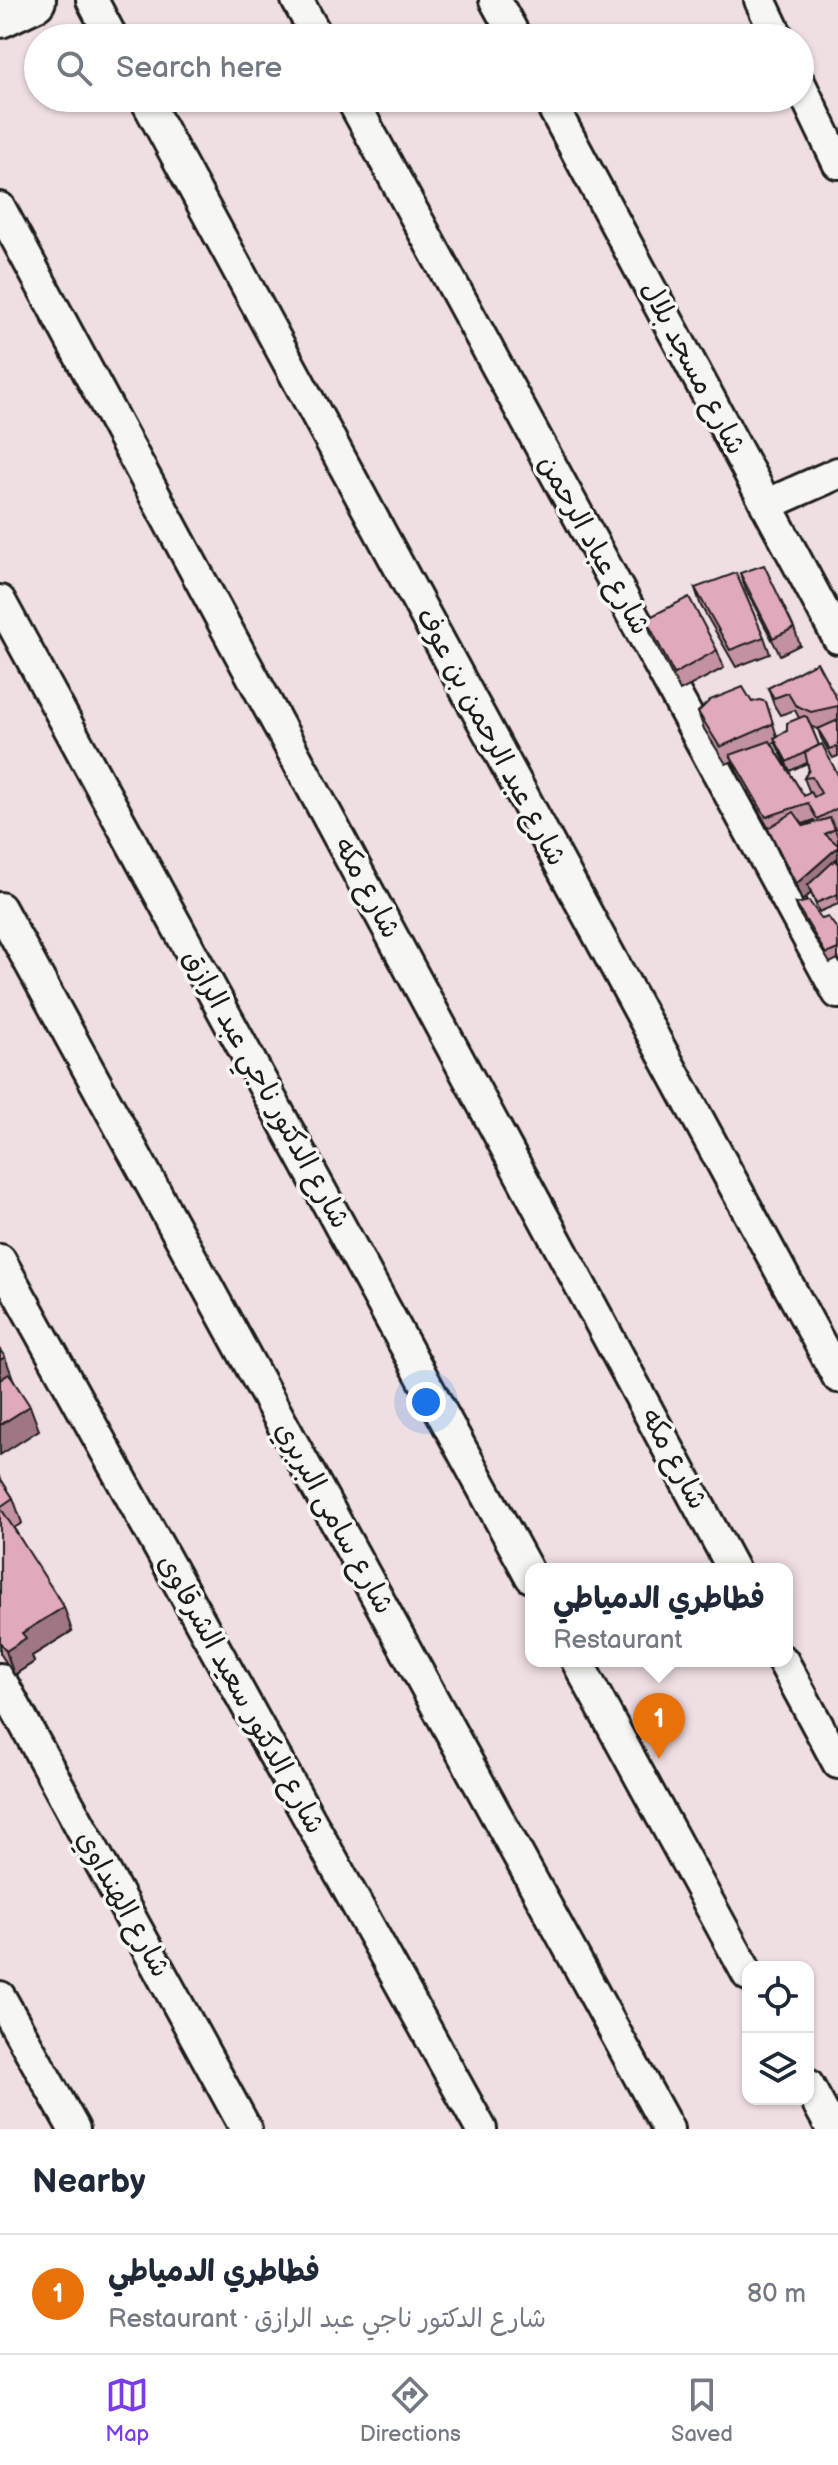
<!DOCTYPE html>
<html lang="en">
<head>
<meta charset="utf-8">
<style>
	body { margin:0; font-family:"Balsamiq Sans","Playpen Sans Arabic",sans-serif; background:#f6f6f7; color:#1f2937 }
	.controls { position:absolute; right:24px; bottom:24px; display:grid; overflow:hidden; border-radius:16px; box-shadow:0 2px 6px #0004 }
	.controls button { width:72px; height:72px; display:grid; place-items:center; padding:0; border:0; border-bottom:2px solid #e0e1e3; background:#fff; color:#1f2937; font:40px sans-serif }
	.you { position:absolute; left:426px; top:1402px; width:28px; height:28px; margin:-20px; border:6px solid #fff; border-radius:50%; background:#1a73e8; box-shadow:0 0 0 12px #1a73e833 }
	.badge { display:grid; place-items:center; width:52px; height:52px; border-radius:50%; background:#7c3aed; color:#fff; font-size:26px; font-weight:700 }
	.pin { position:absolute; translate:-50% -66px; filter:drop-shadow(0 2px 4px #0008) }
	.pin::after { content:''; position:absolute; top:42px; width:28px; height:24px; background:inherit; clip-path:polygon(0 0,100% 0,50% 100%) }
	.popup { position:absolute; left:525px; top:1563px; width:268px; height:104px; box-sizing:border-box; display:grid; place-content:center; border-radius:16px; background:#fff; filter:drop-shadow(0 2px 6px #0005); font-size:26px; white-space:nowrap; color:#747a83 }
	.popup b { font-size:30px; color:#1f2937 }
	.popup::after { content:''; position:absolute; left:50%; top:100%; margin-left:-16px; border:16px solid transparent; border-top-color:#fff }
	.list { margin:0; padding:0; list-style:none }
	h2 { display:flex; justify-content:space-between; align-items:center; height:104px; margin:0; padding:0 32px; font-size:34px }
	h2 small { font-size:26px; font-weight:400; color:#747a83 }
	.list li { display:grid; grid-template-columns:52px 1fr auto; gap:24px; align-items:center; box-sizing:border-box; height:120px; padding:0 32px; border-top:2px solid #e0e1e3 }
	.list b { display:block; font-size:30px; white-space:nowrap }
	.list p { margin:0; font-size:26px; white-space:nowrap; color:#747a83 }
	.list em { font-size:26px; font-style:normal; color:#747a83 }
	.icon { flex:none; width:44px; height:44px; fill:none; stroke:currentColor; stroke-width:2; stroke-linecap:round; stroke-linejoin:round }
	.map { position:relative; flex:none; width:838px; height:2129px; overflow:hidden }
	.search { position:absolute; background:#fff; box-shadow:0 2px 6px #0004; left:24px; right:24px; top:24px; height:88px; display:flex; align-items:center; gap:20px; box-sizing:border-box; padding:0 28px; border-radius:44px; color:#747a83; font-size:30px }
	.sheet { height:224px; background:#fff }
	nav { display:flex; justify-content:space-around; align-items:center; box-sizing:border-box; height:112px; border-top:2px solid #e0e1e3; background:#fff; font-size:22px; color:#747a83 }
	nav a { display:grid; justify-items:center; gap:4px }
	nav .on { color:#7c3aed }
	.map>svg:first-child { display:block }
</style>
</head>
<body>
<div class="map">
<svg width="838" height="2129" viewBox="0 0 838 2129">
	<rect width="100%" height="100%" fill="#f0dfe2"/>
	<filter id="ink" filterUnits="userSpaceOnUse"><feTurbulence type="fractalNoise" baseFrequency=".0125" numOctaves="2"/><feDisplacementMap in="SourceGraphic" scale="16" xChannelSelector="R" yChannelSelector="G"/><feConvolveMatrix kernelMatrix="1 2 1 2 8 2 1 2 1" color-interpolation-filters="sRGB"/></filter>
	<g filter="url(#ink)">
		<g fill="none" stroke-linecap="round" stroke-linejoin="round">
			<defs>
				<path id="minor" d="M92 0 112 38
					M297 0 318 38
					M495 0 516 38
					M760 0 778 38
					M800 84 838 163
					M145 98 838 1377
					M351 98 838 993
					M548 98 838 638
					M0 208 733 1569
					M766 505 838 473
					M0 601 531 1577
					M0 908 668 2129
					M0 1260 481 2129
					M577 1661 748 1975
					M783 1661 838 1763
					M0 1679 246 2129
					M0 1997 74 2129
					M808 2085 832 2129"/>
				<path id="secondary" d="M0 16 34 0"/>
			</defs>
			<!-- minor casing -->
			<use href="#minor" stroke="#1c1c1c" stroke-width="36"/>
			<!-- secondary casing -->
			<use href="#secondary" stroke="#1c1c1c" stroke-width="48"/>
			<!-- minor -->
			<use href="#minor" stroke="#f6f6f2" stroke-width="30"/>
			<!-- secondary -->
			<use href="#secondary" stroke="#f6f6f2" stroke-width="42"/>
		</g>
		<!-- wall -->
		<path fill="#c291a2" stroke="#1c1c1c" stroke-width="2" fill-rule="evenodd" d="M740 573 794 628 800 645 780 655 746 590Z
			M695 588 764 637 770 654 736 667 701 606Z
			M646 619 717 650 724 668 680 691 652 636Z
			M768 688 838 701V756L833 758 821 738 818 729 820 728 817 729 811 726 819 746 838 775V828L835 829 838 837V904L819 912 811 893 802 901 775 845 769 829 737 772 733 761 726 764 704 729 698 712 752 702H766L777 736 787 731 799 718 795 710 780 715 774 705ZM775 742 790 771 807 763 809 770 804 778 810 793 804 796 772 744ZM814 820 815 822 804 826 803 824Z
			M796 904 838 930V959L830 963 799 913Z
			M0 1478 13 1498 22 1523 14 1528 72 1631 32 1656 34 1662 14 1675 0 1653Z"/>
		<!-- shaded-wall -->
		<path fill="#9e7684" stroke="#1c1c1c" stroke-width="2" d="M838 847V869L808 885 811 893 802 901 796 884Z
			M5 1357 14 1381 0 1390V1360Z
			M30 1406 39 1430 0 1455V1425Z
			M64 1607 72 1631 32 1656 34 1662 14 1675 6 1651 22 1633Z"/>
		<!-- building -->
		<path fill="#e1a9bc" stroke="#1c1c1c" stroke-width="2" d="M764 565 794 628 773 638 740 573Z
			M736 573 764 637 730 650 695 588Z
			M689 597 717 650 674 674 646 619Z
			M817 662 838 701V706L811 712 795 705 788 693 774 698 768 688Z
			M743 687 752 702 760 700 766 702 773 724 720 747 698 712 710 700Z
			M804 716 807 717 819 745 787 762 774 738 787 731V723Z
			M838 720V746L830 749 818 729Z
			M770 741 804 796 811 792 814 797 821 793 812 777 804 778 809 770 805 752 822 744 838 775V808L817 819 808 803 766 817 730 755Z
			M794 812 804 826 830 818 835 829 825 834 838 845V847L796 884 768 828Z
			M836 859 838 865V894L816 903 808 885Z
			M809 901 822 919 828 917 838 930V949L826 954 796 904Z
			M0 1350 5 1357 0 1360Z
			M9 1374 30 1406 0 1425V1380Z
			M0 1478 13 1498 0 1507 64 1607 22 1633 26 1638 6 1651 0 1642Z"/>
	</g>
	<g text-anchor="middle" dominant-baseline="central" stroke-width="7" stroke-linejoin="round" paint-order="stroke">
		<!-- street labels -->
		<g font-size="28" fill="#1c1c1c" stroke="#f6f6f2">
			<text transform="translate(693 368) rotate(62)">شارع مسجد بلال</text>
			<text transform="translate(594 545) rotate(61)">شارع عباد الرحمن</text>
			<text transform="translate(491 737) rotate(62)">شارع عبد الرحمن بن عوف</text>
			<text transform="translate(367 888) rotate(62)">شارع مكه</text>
			<text transform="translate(266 1089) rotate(61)">شارع الدكتور ناجي عبد الرازق</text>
			<text transform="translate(674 1459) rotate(62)">شارع مكه</text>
			<text transform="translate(334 1518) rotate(61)">شارع سامى البربري</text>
			<text transform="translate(241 1694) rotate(61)">شارع الدكتور سعيد الشرقاوى</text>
			<text transform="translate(123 1904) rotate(61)">شارع الهنداوي</text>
		</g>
	</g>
</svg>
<div class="controls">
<button><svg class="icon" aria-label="locate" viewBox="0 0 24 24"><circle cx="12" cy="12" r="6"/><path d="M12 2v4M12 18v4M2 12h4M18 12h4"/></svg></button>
<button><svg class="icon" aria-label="layers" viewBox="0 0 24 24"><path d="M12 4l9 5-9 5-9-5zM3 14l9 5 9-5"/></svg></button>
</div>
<div class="you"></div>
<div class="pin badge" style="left:659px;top:1759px;background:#e8710a">1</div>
<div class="popup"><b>فطاطري الدمياطي</b>Restaurant</div>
<div class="search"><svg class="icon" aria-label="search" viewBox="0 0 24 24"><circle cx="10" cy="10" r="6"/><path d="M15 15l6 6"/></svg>Search here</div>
</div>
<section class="sheet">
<h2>Nearby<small></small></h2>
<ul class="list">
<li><span class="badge" style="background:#e8710a">1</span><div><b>فطاطري الدمياطي</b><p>Restaurant · شارع الدكتور ناجي عبد الرازق</p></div><em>80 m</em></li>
</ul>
</section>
<nav>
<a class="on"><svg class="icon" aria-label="map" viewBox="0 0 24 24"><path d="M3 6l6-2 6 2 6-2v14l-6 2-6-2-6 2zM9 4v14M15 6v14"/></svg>Map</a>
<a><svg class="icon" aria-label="directions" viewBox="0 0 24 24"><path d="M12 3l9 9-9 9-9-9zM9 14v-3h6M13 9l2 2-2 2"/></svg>Directions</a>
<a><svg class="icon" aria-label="saved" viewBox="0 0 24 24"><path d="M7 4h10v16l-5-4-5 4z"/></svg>Saved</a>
</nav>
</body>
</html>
